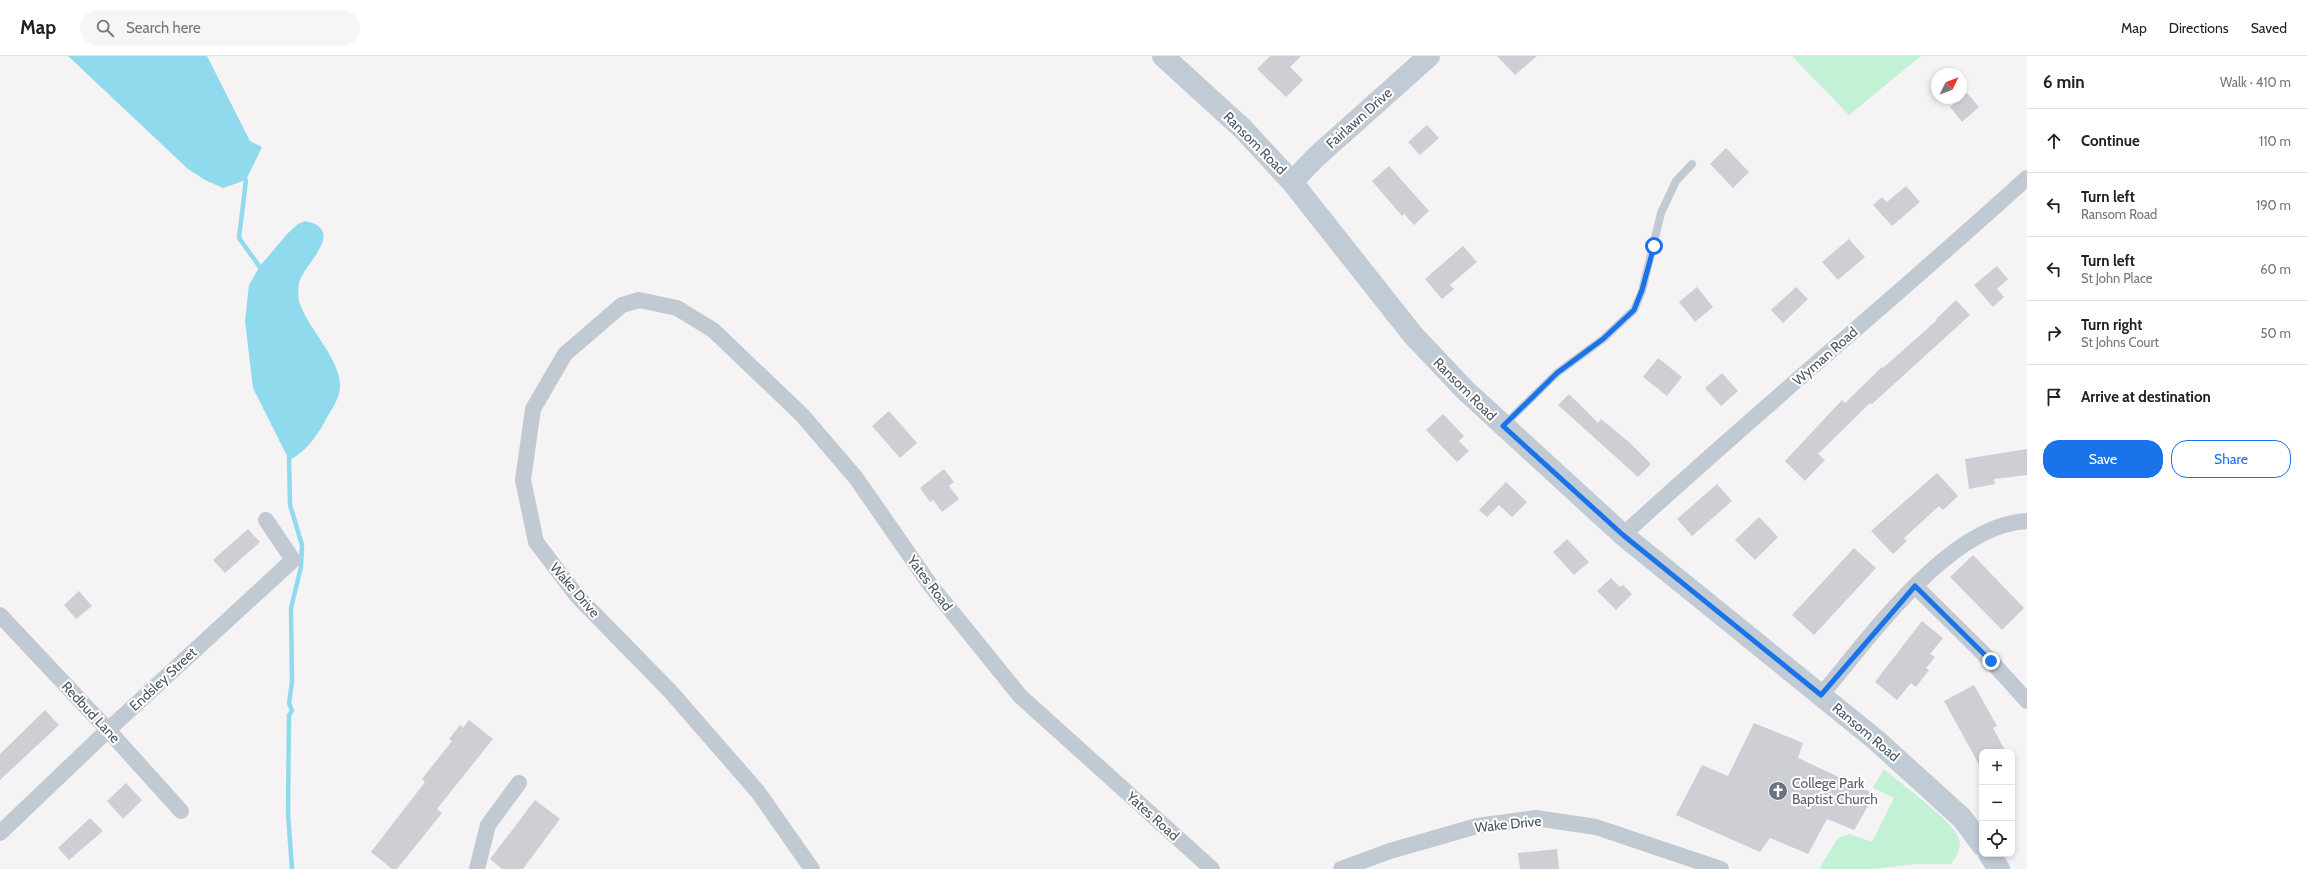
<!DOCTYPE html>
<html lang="en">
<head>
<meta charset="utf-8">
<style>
	body { margin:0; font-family:Cabin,sans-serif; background:#f6f6f6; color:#222 }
	.controls { position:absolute; right:12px; bottom:12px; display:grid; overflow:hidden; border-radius:8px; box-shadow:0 2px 6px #0003 }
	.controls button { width:36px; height:36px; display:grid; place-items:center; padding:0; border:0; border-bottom:1px solid #e0e0e0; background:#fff; color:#222; font:20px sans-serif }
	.compass { position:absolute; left:1931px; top:12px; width:36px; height:36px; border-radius:50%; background:#fff; box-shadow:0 2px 6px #0003; rotate:47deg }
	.stop { position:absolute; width:12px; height:12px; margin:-9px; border:3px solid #1a73e8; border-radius:50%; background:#fff }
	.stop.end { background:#1a73e8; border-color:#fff; box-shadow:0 1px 4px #0008 }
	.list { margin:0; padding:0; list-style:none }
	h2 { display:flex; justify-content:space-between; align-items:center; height:52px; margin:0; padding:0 16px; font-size:17px }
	h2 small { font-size:13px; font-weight:400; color:#767676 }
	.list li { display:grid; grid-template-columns:26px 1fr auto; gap:12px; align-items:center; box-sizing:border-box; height:64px; padding:0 16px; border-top:1px solid #e0e0e0 }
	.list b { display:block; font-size:15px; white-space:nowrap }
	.list p { margin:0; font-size:13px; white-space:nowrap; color:#767676 }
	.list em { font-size:13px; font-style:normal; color:#767676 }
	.actions { display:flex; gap:8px; padding:12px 16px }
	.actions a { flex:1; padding:9px 0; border:1px solid #1a73e8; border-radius:16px; text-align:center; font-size:14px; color:#1a73e8 }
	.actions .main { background:#1a73e8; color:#fff }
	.icon { flex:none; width:22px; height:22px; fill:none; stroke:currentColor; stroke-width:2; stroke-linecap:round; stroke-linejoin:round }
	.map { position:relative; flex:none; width:2027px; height:813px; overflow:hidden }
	header { display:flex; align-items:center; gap:24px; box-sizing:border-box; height:56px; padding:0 20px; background:#fff; border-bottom:1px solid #e0e0e0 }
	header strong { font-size:19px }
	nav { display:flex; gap:22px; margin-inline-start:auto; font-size:14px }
	.search { width:280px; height:36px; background:#f6f6f6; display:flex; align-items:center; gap:10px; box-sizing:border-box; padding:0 14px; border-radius:22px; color:#767676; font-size:15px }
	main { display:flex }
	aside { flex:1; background:#fff }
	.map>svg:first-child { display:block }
</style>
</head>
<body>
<header>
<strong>Map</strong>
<div class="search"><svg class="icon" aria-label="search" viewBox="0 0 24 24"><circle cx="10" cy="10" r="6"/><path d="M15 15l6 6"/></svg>Search here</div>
<nav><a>Map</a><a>Directions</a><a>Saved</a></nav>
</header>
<main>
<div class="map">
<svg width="2027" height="813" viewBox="0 0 2027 813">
	<rect width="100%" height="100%" fill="#f5f3f3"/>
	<!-- green -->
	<path fill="#c3f1d5" d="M1792 0H1921L1849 59Z
		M1884 713C1899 727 1955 766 1959 783 1962 793 1957 800 1951 808H1916L1872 813H1819L1838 782 1850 778 1872 786 1894 742 1873 732Z"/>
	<!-- water -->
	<path fill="#90daee" d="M68 0H207L250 85 262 91 246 124 223 132 205 124 188 113Z
		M305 165C346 173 307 206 300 224 298 228 298 240 299 245 307 272 342 304 340 332 339 344 331 354 325 365 317 380 305 397 289 404L253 332 245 265 249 229 260 210 288 177 298 168Z"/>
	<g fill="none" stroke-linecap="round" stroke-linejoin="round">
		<!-- stream -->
		<path stroke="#90daee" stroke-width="4.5" d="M242 121 246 124 239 182 262 214
			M289 400 290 449 302 489 301 511 291 552 292 626 289 647 292 655 289 659 288 757 292 813"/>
	</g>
	<!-- building -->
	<path fill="#cdcfd5" d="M1270 0H1301L1290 11 1303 24 1286 41 1257 13Z
		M1497 0H1537L1515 19Z
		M1967 37 1979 51 1962 66 1950 51Z
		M1427 69 1439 82 1420 99 1408 86Z
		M1726 92 1749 116 1733 132 1710 108Z
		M1389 110 1429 155 1414 169 1404 158 1402 160 1372 125Z
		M1906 130 1920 146 1892 170 1873 149 1882 141 1887 146Z
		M1849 183 1865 201 1838 224 1822 206Z
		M1463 190 1477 206 1450 229 1454 233 1442 243 1425 223Z
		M1997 210 2008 223 1997 233 2004 241 1993 251 1974 229Z
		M1697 231 1713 251 1695 266 1679 246Z
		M1796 231 1808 243 1783 267 1771 254Z
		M1956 244 1970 259 1872 348 1870 347 1818 398 1825 404 1805 425 1785 405 1842 344 1845 347 1882 311 1883 312 1937 264 1936 263Z
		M1658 302 1682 321 1667 340 1643 321Z
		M1722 317 1738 335 1721 350 1705 332Z
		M1569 338 1598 367 1601 363 1629 386 1651 408 1638 421 1558 349Z
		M889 355 917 387 900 402 872 370Z
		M1443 358 1464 380 1459 385 1469 395 1457 406 1426 374Z
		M2027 393V419L1994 423 1995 428 1969 433 1965 403Z
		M944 413 954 426 949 430 959 443 942 456 933 444 930 446 920 432Z
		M1937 417 1958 440 1943 454 1939 450 1904 482 1907 485 1893 498 1871 475Z
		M1506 426 1527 446 1512 461 1499 449 1487 461 1479 454Z
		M1717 428 1732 445 1692 480 1677 463Z
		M1759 461 1778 481 1755 504 1735 484Z
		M248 473 260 486 225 517 213 504Z
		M1567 483 1589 506 1574 519 1553 496Z
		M1854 492 1876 512 1814 579 1792 559Z
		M1973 499 2024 552 2002 574 1950 521Z
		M1611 522 1620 531 1623 529 1632 538 1616 554 1597 535Z
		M79 535 92 550 76 563 64 549Z
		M1922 565 1943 582 1930 598 1935 601 1926 612 1929 614 1916 631 1911 627 1897 644 1875 626Z
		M1974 629 1997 670 1993 672 2006 696H1982V714L1944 645Z
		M45 654 59 669 0 724V698Z
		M469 664 493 683 437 753 442 757 397 813H392L371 796 425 726 422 723 452 685 449 683 460 669 463 672Z
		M1754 667 1803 687 1798 702 1875 738 1854 774 1827 763 1808 798 1770 782 1760 796 1676 759 1702 709 1728 720Z
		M126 727 142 744 123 763 107 745Z
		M535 744 560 763 523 813H502L490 803Z
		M90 762 103 775 69 804 58 792Z
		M1557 793 1559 813H1520L1518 797Z"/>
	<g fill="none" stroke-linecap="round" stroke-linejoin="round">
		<!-- lane -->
		<path stroke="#c1cad2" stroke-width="8" d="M1504 369 1557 317 1603 283 1634 254 1642 235 1661 157 1676 125 1692 108"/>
		<!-- street -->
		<path stroke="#c1cad2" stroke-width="16" d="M1623 479C1755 357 1894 243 2027 122
			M1915 530 1991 605 2027 645
			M0 559 108 674 181 755
			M1821 639C1869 583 1949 468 2027 465
			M0 777 108 674 293 504 266 464
			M477 813 488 769 519 727
			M812 813 758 736 670 635 577 540 536 486 523 424 533 353 565 298 622 249 639 244 677 252 713 274 802 359 856 422 931 530 1020 640 1212 813
			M1341 813 1390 795 1477 770 1536 762 1596 771 1721 813"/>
		<!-- secondary -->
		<path stroke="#c1cbd6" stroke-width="22" d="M1163 0 1243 73 1292 126 1413 279 1465 334 1623 479 1876 684 1962 762 1982 789
			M1292 126 1316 101 1429 0
			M1989 798 1999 813"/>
	</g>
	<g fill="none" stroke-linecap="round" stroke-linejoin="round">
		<!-- route -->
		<path stroke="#1a73e8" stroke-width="5" d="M1654 190 1642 234 1634 254 1603 283 1557 317 1503 370 1623 479 1821 639 1915 530 1991 605"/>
	</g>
	<!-- icons -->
	<defs>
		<symbol id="church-disc" viewBox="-11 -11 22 22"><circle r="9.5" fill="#6b7280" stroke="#fff"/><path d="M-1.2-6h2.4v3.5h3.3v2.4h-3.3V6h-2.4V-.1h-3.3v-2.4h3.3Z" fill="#fff"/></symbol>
	</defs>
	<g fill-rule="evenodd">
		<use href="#church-disc" x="1767" y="724" width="22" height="22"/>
	</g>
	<g text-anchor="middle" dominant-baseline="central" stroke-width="4" stroke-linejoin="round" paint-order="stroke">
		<!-- street labels -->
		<g font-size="14" fill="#4a5661" stroke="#fff">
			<text transform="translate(1359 62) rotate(-42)">Fairlawn Drive</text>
			<text transform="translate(1255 87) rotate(45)">Ransom Road</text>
			<text transform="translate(1825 300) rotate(-41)">Wyman Road</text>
			<text transform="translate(1465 333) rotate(45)">Ransom Road</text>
			<text transform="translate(930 527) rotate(53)">Yates Road</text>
			<text transform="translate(575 534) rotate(49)">Wake Drive</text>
			<text transform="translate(163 623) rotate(-43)">Endsley Street</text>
			<text transform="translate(91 656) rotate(47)">Redbud Lane</text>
			<text transform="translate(1866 676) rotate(40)">Ransom Road</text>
			<text transform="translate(1153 760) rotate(42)">Yates Road</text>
			<text transform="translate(1508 768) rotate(-6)">Wake Drive</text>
		</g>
		<!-- worship labels -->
		<g font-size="14" fill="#5b616d" stroke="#fff" text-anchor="start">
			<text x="1792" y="727">College Park<tspan x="1792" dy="16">Baptist Church</tspan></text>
		</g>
	</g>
</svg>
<div class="controls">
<button>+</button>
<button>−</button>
<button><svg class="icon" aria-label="locate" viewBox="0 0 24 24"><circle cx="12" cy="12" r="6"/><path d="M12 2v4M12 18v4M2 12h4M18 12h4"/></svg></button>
</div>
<svg class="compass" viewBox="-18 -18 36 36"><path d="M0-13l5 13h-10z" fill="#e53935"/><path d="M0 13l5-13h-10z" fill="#767676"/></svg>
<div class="stop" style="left:1654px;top:190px"></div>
<div class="stop end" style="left:1991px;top:605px"></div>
</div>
<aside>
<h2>6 min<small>Walk · 410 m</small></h2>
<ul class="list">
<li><svg class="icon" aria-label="ahead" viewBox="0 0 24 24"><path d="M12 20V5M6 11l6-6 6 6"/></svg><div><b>Continue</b></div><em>110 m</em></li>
<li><svg class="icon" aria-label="left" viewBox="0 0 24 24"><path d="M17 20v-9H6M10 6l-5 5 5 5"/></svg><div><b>Turn left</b><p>Ransom Road</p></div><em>190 m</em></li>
<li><svg class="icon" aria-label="left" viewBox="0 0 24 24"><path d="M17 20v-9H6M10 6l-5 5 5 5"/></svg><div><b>Turn left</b><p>St John Place</p></div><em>60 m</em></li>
<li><svg class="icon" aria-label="right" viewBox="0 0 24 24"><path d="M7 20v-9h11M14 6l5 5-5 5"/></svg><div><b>Turn right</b><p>St Johns Court</p></div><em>50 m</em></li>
<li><svg class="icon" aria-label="arrive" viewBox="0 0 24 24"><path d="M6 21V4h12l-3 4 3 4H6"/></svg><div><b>Arrive at destination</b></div></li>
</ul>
<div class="actions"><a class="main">Save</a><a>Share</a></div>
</aside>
</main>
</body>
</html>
